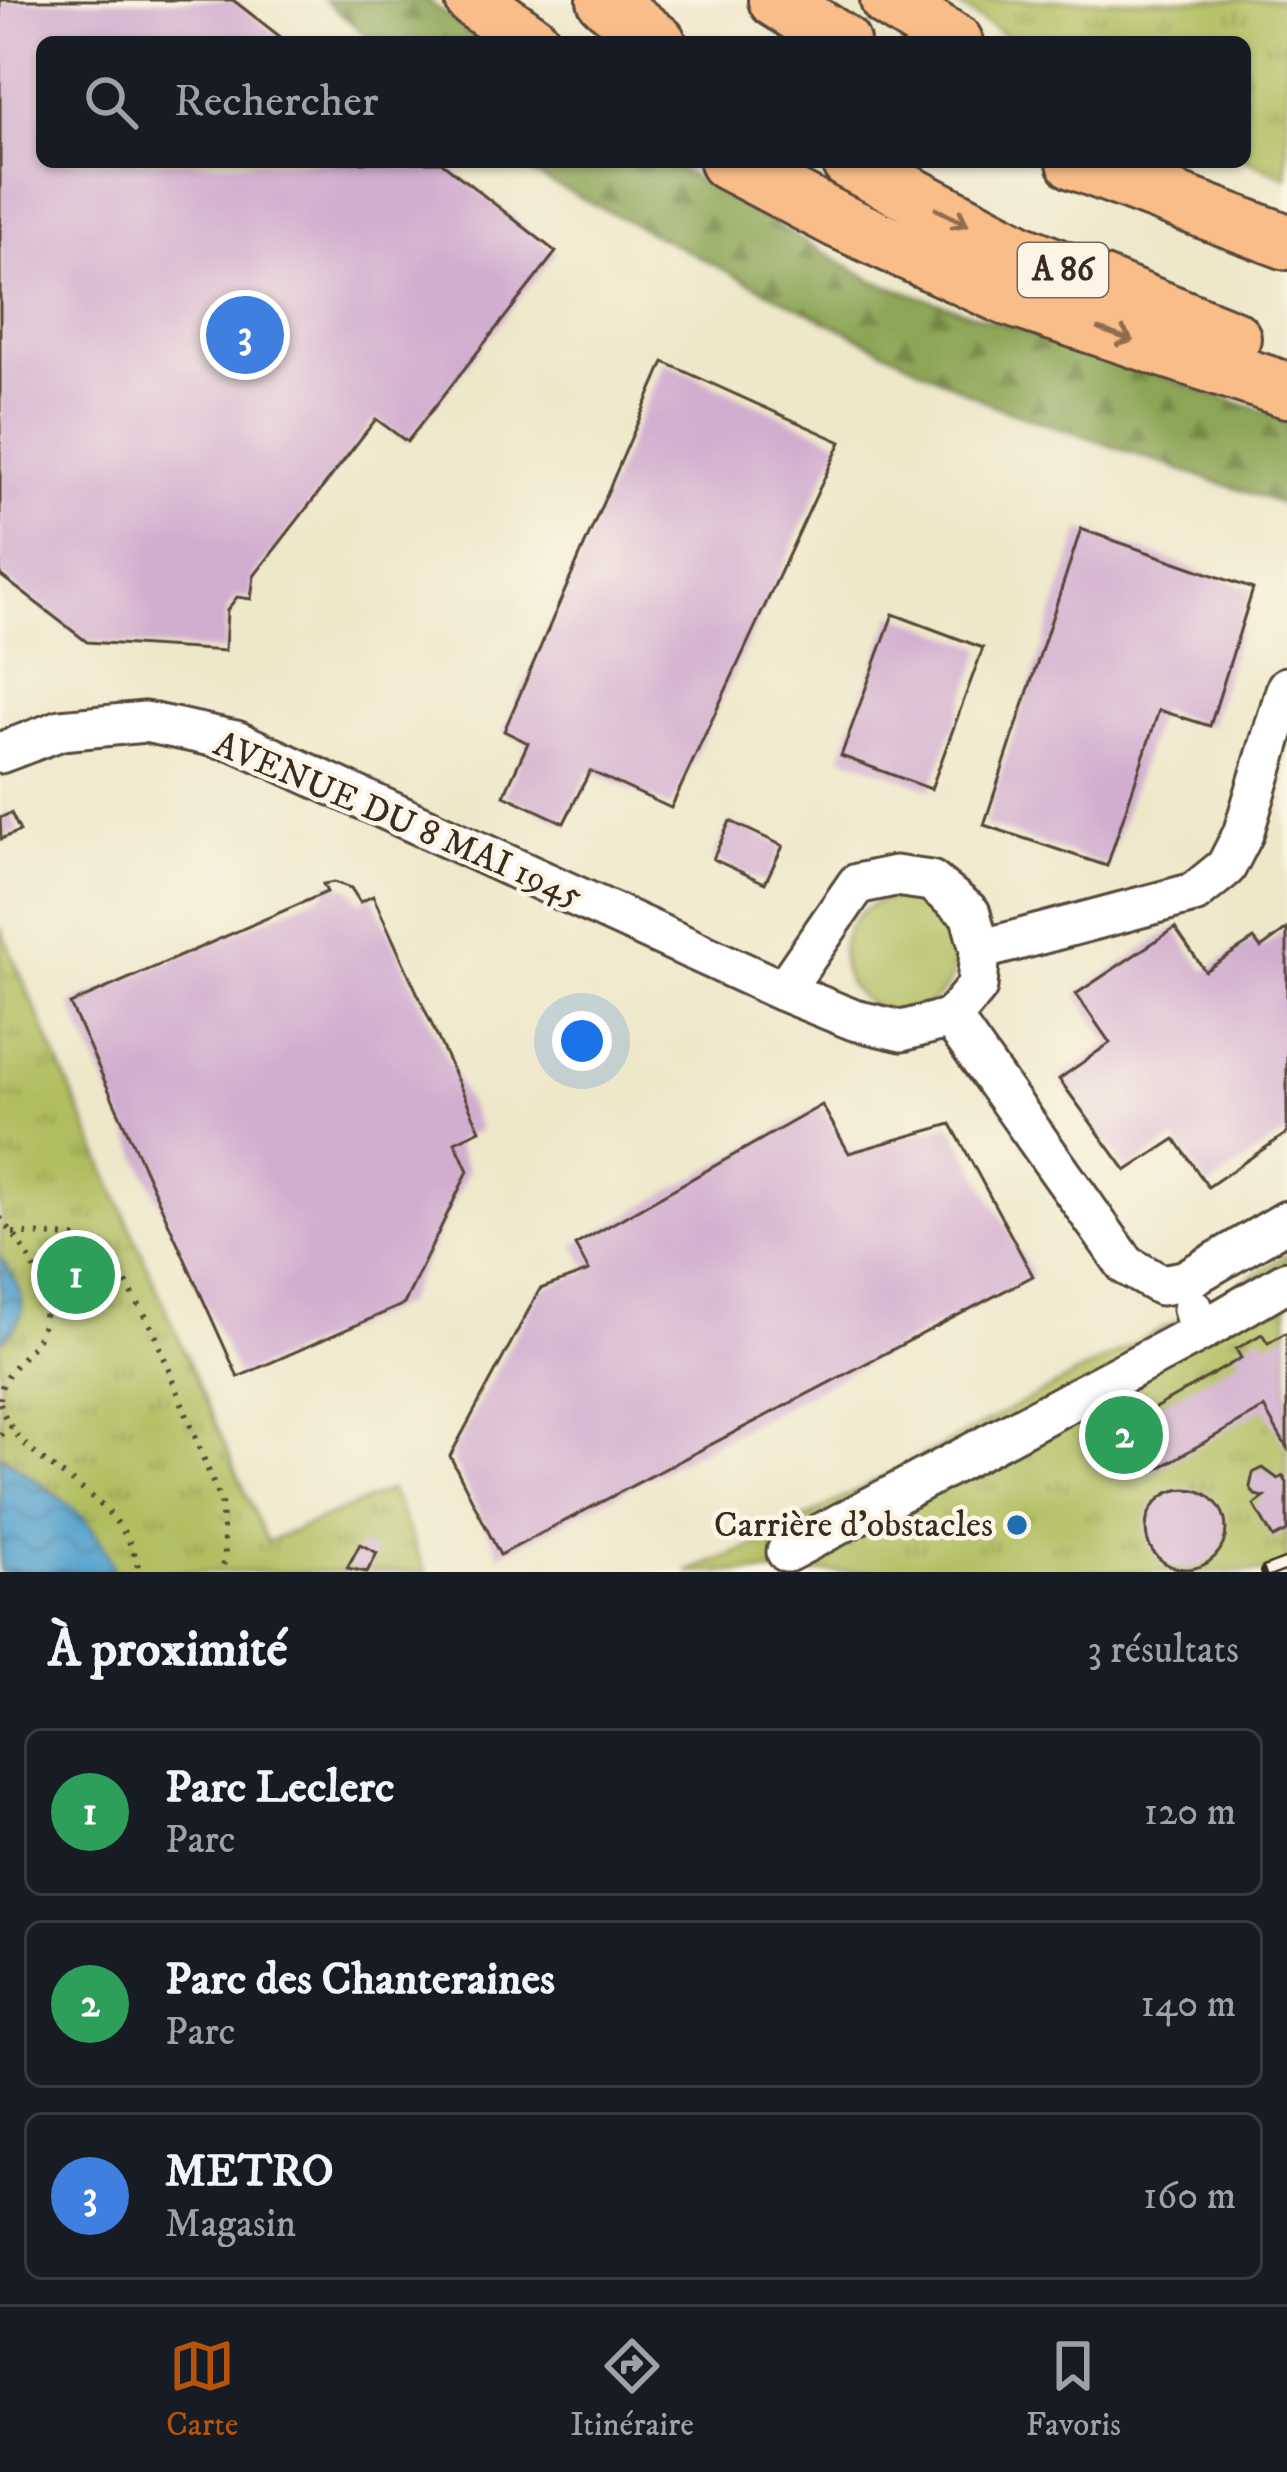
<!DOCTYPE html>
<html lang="fr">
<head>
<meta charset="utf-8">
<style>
	body { margin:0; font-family:"IM FELL DW Pica",serif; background:#20242c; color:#f1f3f6 }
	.you { position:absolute; left:582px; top:1041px; width:42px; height:42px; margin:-30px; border:9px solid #fff; border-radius:50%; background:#1a73e8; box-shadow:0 0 0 18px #1a73e833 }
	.badge { display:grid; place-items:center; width:78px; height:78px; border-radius:50%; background:#b45309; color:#fff; font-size:39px; font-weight:700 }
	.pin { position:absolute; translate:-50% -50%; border:6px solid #fff; box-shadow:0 3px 12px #0006 }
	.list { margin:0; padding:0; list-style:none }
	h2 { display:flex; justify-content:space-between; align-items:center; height:156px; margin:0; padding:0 48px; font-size:51px }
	h2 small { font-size:39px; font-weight:400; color:#9ea1a6 }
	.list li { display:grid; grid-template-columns:78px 1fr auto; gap:36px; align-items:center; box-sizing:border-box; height:168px; margin:0 24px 24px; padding:0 24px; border:3px solid #363941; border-radius:18px }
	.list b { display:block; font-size:45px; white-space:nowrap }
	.list p { margin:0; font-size:39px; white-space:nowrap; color:#9ea1a6 }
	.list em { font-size:39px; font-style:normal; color:#9ea1a6 }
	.icon { flex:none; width:66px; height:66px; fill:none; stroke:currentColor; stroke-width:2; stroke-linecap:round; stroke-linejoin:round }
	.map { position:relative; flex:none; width:1287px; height:1572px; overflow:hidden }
	.search { position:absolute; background:#171b24; box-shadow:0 3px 9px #0004; left:36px; right:36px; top:36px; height:132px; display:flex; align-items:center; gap:30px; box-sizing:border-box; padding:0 42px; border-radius:18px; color:#9ea1a6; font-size:45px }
	.sheet { height:732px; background:#171b24 }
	nav { display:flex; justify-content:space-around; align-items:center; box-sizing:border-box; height:168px; border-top:3px solid #363941; background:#171b24; font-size:33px; color:#9ea1a6 }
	nav a { display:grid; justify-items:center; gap:6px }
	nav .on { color:#b45309 }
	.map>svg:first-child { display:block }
</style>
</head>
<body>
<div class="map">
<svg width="1287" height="1572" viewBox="0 0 1287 1572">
	<defs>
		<pattern id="forest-firs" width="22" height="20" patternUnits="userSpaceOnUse" patternTransform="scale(3)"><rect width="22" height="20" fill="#8ca556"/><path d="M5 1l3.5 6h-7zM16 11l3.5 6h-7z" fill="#748747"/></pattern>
		<pattern id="park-tufts" width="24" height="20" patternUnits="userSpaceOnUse" patternTransform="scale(3)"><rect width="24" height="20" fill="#b1be60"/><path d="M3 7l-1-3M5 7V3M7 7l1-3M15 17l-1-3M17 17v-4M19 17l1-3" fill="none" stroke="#919b4f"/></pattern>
		<pattern id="water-waves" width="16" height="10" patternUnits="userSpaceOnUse" patternTransform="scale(3)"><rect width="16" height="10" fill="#55a2ce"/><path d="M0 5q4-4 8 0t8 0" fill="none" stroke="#4884a7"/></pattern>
	</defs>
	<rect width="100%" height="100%" fill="#fcf5e5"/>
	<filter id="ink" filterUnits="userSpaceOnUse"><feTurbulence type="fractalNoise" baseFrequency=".00833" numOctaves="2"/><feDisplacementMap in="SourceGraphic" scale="24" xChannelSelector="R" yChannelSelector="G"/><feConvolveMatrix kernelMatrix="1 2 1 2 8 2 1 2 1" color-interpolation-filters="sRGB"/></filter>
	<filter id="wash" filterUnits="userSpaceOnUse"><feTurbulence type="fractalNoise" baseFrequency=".004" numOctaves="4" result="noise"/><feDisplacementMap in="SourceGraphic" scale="48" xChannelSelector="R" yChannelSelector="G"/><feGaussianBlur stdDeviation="2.7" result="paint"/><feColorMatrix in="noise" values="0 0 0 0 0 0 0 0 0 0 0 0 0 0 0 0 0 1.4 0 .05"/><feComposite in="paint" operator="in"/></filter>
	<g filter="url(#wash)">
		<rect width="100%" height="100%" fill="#eee7c9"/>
		<!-- grass -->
		<path fill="#b1be60" stroke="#76743f" stroke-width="3" d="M842 955a57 57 0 1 1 114 0a57 57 0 1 1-114 0Z"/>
		<!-- forest -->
		<path fill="url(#forest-firs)" stroke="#64683a" stroke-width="3" d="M324 0H427L482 42H374Z
			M518 162H666L874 281 1287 419V506L997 407 532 173Z"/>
		<!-- park -->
		<path fill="url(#park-tufts)" stroke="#76743f" stroke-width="3" d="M950 0H1287V178L1245 159V42H1016Z
			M0 927 267 1542 391 1490 426 1572H0Z
			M1287 1255V1572H687L747 1549 1177 1321Z"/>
		<!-- water -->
		<path fill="url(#water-waves)" stroke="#486676" stroke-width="3" d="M0 1256C22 1288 37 1313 0 1342Z
			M0 1454C49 1493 94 1509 115 1572H0Z"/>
		<g id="blocks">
			<!-- building -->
			<path fill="#d1adcf" d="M0 0H233L287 42H42V162H441L556 252 407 442 376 419 254 576 251 599 237 597 227 610 225 651 87 642 0 575Z
				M664 362 841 442 671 808 590 771 564 823 504 795 528 743 504 731Z
				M1081 529 1253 589 1210 726 1159 710 1107 866 984 825Z
				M893 614 983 648 931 789 841 756Z
				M11 813 20 831 1 839 0 818Z
				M730 821 783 846 765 883 713 859Z
				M334 882 351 888 360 902 373 896 480 1130 455 1142 468 1171 404 1304 238 1377 70 1004 327 892 323 884Z
				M1175 928 1205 971 1254 939 1261 948 1287 929V1133L1208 1187 1175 1139 1126 1171 1059 1079 1110 1043 1076 994Z
				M822 1105 849 1153 951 1124 1033 1276 500 1555 450 1456 540 1289 589 1271 575 1245Z
				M1287 1332V1448L1264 1408 1149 1474 1122 1427 1241 1358 1236 1349 1262 1334 1268 1343Z
				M1263 1468 1278 1479 1283 1476 1287 1483V1531L1273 1538 1254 1505 1265 1497 1255 1495 1250 1487 1253 1473Z
				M1146 1529a40 40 0 1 1 80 0a40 40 0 1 1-80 0Z
				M360 1544 377 1553 367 1572 347 1568Z"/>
		</g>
	</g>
	<g filter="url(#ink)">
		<use href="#blocks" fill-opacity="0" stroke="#564638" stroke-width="3"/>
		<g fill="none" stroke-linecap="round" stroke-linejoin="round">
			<defs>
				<path id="minor" d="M0 753 61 730 145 722 236 741 783 991 854 1020 902 1031 951 1018 977 987 980 950 970 913 931 881 895 876 857 884 783 991
					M980 950 1194 893 1226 867 1243 834 1287 687
					M951 1018 1126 1265 1161 1285 1184 1281 1287 1221
					M1193 1309 1200 1332 1287 1281
					M787 1552 1200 1332"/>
				<path id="highway" d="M473 0 532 42
					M605 0 658 42
					M776 0 842 42
					M888 0 955 42
					M727 162 839 221 1005 297 1287 390
					M849 162 1021 252 1233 338
					M1075 162 1287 242"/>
			</defs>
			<!-- minor casing -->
			<use href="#minor" stroke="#564638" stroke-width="45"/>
			<!-- highway casing -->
			<use href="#highway" stroke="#564638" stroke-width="60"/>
			<!-- path -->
			<path stroke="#564638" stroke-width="6" stroke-dasharray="3 9" stroke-linecap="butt" d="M0 1218C28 1249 63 1304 33 1345 19 1364 1 1374 0 1399
				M13 1233 73 1237 101 1251 122 1276 153 1329 221 1503 225 1554 222 1572
				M0 1403C20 1474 124 1484 139 1572
				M0 1435 11 1426"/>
			<!-- minor -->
			<use href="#minor" stroke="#fff" stroke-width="39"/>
			<!-- highway -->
			<use href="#highway" stroke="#f8bd89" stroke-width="54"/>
			<defs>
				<path id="rail" d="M1266 1572 1287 1564"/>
			</defs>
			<!-- rail casing -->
			<use href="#rail" stroke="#3b2a1e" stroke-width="14"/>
			<!-- rail -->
			<use href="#rail" stroke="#fcf5e5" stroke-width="9" stroke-dasharray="27" stroke-linecap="butt"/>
		</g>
		<!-- one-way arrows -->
		<defs><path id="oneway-shaft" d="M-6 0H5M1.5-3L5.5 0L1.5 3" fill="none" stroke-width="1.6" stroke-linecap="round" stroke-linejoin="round" transform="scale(3)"/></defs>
		<g stroke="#906c4e">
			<use href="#oneway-shaft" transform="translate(952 217) rotate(27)"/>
			<use href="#oneway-shaft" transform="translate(1116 335) rotate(19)"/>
		</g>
	</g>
	<!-- markers -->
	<circle fill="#1f6fb2" stroke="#fcf5e5" stroke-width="4.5" cx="1017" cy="1525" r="12"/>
	<g text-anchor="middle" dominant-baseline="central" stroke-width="9" stroke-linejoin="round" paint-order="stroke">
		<!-- shield labels -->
		<rect fill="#fcf5e5" stroke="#75675a" stroke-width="3" x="1018" y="243" width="90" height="54" rx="9"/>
		<g font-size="33" font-weight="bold" fill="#3b2a1e">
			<text x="1063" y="270">A 86</text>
		</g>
		<!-- street labels -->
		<g font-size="36" fill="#3b2a1e" stroke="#fcf5e5">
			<text transform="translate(398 820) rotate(23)">AVENUE DU 8 MAI 1945</text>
		</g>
		<!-- poi labels -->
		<g font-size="36" fill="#3b2a1e" stroke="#fcf5e5" text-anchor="end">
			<text x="993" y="1525">Carrière d'obstacles</text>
		</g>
	</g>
</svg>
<div class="you"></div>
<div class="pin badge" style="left:76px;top:1275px;background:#2e9e5b">1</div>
<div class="pin badge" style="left:1124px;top:1435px;background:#2e9e5b">2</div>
<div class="pin badge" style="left:245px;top:335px;background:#3f7fe0">3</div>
<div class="search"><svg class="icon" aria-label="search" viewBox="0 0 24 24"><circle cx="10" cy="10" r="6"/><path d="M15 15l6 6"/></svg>Rechercher</div>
</div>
<section class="sheet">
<h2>À proximité<small>3 résultats</small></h2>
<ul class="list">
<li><span class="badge" style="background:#2e9e5b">1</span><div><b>Parc Leclerc</b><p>Parc</p></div><em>120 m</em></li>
<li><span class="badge" style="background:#2e9e5b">2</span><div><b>Parc des Chanteraines</b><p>Parc</p></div><em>140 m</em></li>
<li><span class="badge" style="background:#3f7fe0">3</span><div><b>METRO</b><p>Magasin</p></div><em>160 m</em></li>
</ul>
</section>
<nav>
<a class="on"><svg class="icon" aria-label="map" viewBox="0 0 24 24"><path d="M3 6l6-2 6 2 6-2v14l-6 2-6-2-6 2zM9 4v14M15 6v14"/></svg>Carte</a>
<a><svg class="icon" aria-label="directions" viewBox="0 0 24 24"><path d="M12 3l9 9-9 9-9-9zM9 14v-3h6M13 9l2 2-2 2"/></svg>Itinéraire</a>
<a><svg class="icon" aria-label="saved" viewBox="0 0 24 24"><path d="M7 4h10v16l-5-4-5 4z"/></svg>Favoris</a>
</nav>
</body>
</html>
